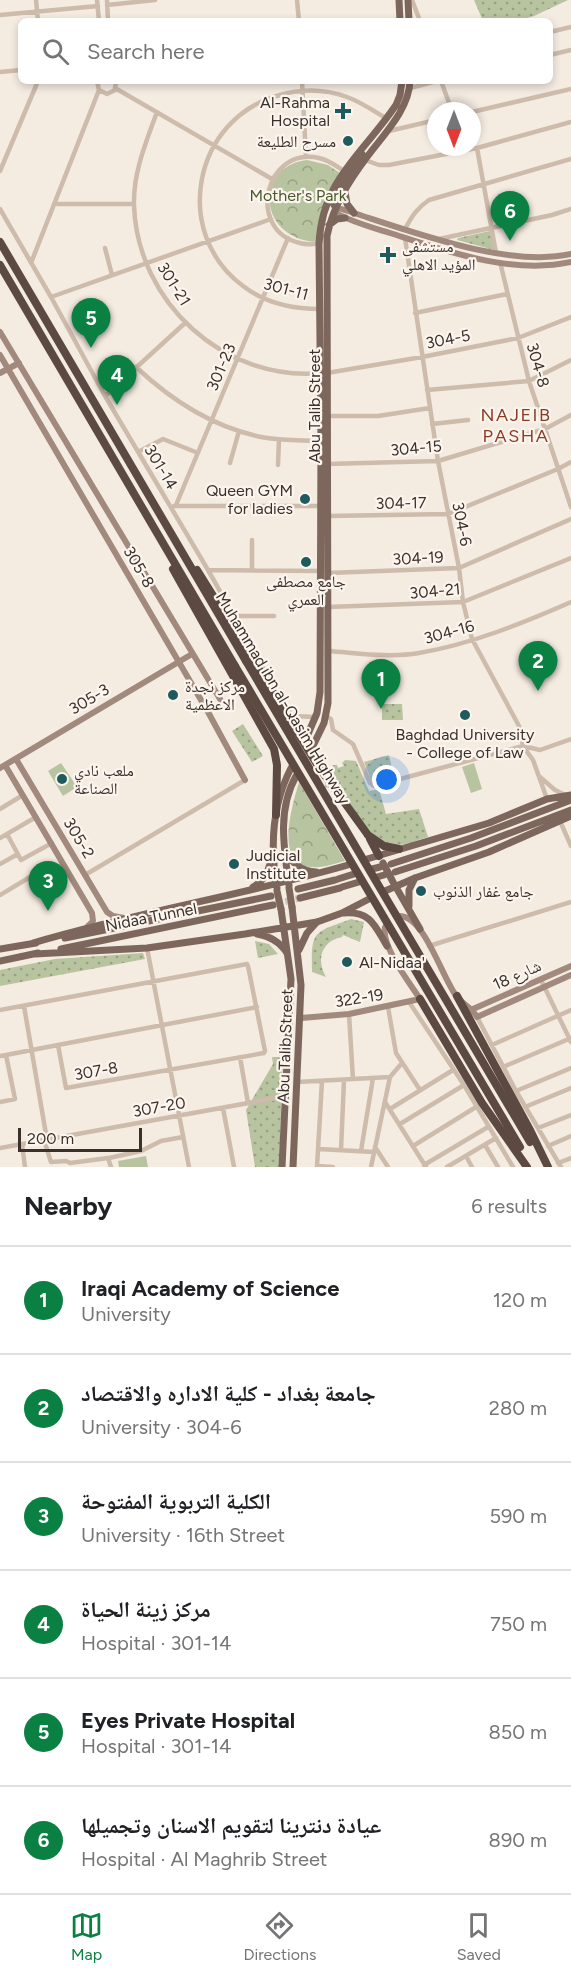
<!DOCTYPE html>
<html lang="en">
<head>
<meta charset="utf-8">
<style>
	body { margin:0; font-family:Figtree,"Noto Naskh Arabic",sans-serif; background:#f6f6f6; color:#202124 }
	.compass { position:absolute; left:427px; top:102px; width:54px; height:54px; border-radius:50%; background:#fff; box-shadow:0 3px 9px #0003; rotate:180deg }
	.scale { position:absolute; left:18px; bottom:15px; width:124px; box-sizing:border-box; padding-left:6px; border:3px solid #3b302b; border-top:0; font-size:16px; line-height:21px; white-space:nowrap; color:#3b302b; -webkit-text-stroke:4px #fbf5ee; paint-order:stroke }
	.you { position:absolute; left:387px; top:780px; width:21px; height:21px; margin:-15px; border:4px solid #fff; border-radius:50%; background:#1a73e8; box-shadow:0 0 0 9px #1a73e833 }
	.badge { display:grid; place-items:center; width:39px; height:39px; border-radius:50%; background:#0b8043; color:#fff; font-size:20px; font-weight:700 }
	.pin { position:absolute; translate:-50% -50px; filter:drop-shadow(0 2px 3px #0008) }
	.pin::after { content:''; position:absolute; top:32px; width:21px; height:18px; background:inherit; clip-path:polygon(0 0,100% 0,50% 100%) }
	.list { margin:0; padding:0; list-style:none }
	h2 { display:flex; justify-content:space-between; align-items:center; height:78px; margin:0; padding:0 24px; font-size:26px }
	h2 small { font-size:20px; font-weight:400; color:#757577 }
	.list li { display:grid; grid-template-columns:39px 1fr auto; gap:18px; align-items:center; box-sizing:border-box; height:108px; padding:0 24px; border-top:2px solid #e0e0e0 }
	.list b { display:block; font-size:22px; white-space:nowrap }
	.list p { margin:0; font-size:20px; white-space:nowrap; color:#757577 }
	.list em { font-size:20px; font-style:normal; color:#757577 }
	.icon { flex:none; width:33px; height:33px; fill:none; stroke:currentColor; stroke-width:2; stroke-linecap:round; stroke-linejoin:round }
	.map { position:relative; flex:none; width:571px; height:1167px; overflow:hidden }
	.search { position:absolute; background:#fff; box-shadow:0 3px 9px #0003; left:18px; right:18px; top:18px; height:66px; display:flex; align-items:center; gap:15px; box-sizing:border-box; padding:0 21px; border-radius:9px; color:#757577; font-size:22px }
	.sheet { height:726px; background:#fff }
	nav { display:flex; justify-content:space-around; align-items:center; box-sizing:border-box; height:84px; border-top:2px solid #e0e0e0; background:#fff; font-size:16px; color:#757577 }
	nav a { display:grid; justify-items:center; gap:3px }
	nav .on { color:#0b8043 }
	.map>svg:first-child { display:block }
</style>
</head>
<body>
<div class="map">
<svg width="571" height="1167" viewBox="0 0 571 1167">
	<defs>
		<pattern id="grass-dots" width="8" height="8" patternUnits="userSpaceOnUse" patternTransform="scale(1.5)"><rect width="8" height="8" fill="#b8c4a0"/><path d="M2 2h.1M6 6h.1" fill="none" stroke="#97a083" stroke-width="1.8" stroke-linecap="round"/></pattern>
		<pattern id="forest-crowns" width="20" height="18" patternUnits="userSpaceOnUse" patternTransform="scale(1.5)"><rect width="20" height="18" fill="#b8c4a0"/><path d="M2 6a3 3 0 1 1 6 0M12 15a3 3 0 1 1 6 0" fill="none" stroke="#97a083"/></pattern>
	</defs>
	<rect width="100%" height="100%" fill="#f4ebe1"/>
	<!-- grass -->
	<path fill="url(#grass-dots)" d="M474 0H568L534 16 517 21H483Z
		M490 231 494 250 457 240 458 238Z
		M382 704H402L403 720H382Z
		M243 724 263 756 252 762 232 731Z
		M389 755 394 777 372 782 364 762Z
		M345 760 356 761 369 791 379 789 386 814 419 809 428 837C417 840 397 849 386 844 371 839 348 799 337 786L324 788 333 765H337L338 768 344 766 342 763Z
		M351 919 364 922 360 942 343 935 342 937C321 941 316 960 326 977L312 972C311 930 313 933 351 919Z
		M255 941 269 944 278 954 258 958Z
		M143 953 145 959 0 986V970L55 959Z
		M272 1057H283L279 1167H255L246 1110 273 1064Z"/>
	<!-- forest -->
	<path fill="url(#forest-crowns)" d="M307 160 328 165 340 173C324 194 319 216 317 242 257 239 254 166 307 160Z
		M299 782 345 861C334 864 323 868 312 867 273 866 293 803 299 782Z"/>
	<!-- pitch -->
	<path fill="#b8c4a0" d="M61 763 77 787 63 796 48 771Z
		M474 763 482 789 471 793 462 767Z
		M146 1156 148 1167H119L118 1161Z"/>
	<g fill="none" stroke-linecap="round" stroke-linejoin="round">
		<!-- primary-tunnel -->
		<path stroke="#cfc6bd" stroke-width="7" stroke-dasharray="7 3.5" stroke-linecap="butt" d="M275 904 300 898"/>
		<!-- street -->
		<path stroke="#cdbbac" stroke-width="4.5" d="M36 0 38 21
			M97 0 99 21
			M107 0 108 21
			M297 0 299 21
			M412 0 420 21
			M107 5 155 0
			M0 15 98 6
			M550 32 571 27
			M550 55 571 50
			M0 72 21 70
			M97 81 99 90 107 94 115 90 116 81
			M302 81 306 157
			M441 81 452 111
			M115 88 272 179
			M410 88 437 81
			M157 112C146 142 133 173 134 205 137 302 224 382 321 373
			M472 112 571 89
			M389 131 436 120
			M477 148 496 253
			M365 160 379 165H389L477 148 571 122
			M0 171 38 81
			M54 204H134
			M0 209 51 297 105 396 208 570 270 680
			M405 229C412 216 417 208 429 200L571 159
			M405 238 438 461 459 568 463 602 472 639 519 726 523 746 533 760 547 799
			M439 239 552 215 571 209
			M319 244C313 244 306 245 300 243 246 231 264 146 319 158 329 160 336 166 344 171
			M105 248 112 275
			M500 262 529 381 571 507
			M31 263 99 90
			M51 297 271 219
			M320 309C293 309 265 303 243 286 171 233 193 118 280 95 301 89 325 89 347 97 361 102 374 111 387 119
			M415 313 507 294
			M136 367C171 400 213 427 261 437 281 441 301 440 321 441
			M327 373 422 357 518 338 571 317
			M427 390 529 381 571 360
			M105 396 185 323
			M327 416H378L430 408
			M432 424 468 420
			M138 452 163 439 198 453
			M230 463 239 431
			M327 464 438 461 545 429 571 415
			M278 465 279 440
			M176 505 288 238
			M174 506H321
			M328 516 448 514 558 469 571 462
			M208 570 321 571
			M252 570V540
			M328 573 459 568 571 519
			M328 607 463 602 571 558
			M234 616H274
			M328 651C358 653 389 658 419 653 472 644 523 623 571 602
			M284 703 292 716 316 717
			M325 715 331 719 333 730 353 744 370 783 374 786 523 746
			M523 746 540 750 571 739
			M540 777 555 790 565 795
			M0 809 23 795
			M560 821 571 846
			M7 834 21 860 52 843
			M0 838 36 817
			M0 864 18 854
			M85 875 245 780
			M0 895 30 877
			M429 946 571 902
			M147 948 189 1167
			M541 980 571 1042
			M409 1002 464 1085 513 1167
			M24 1006 47 1140
			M388 1007 396 1053 420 1090
			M0 1010 247 964 248 966 265 1051 264 1053 66 1088 58 1045 257 1007
			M349 1014 353 1079
			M477 1017 516 1091 561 1167
			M492 1045 571 1010
			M6 1055 58 1045
			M0 1056 6 1055 15 1099 0 1102
			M240 1057 248 1103
			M503 1067 571 1038
			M297 1082 390 1077
			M516 1091 571 1068
			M385 1102 426 1167
			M525 1107 571 1088
			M223 1108 234 1167
			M390 1109 453 1070
			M400 1124 464 1085
			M538 1128 571 1115
			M44 1140 51 1162 66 1161 70 1163 108 1158 111 1167
			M22 1144 25 1167
			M485 1145 498 1167
			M413 1146 476 1107
			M548 1146 571 1136
			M375 1147 388 1167
			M0 1148 287 1096
			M318 1149 374 1152
			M341 1150 344 1080
			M361 1151 373 1078
			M466 1156 472 1167
			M109 1158 141 1151 161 1141 183 1137
			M558 1163 571 1158
			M424 1165 488 1127
			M317 1166 333 1167
			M317 1167 322 1081
			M371 1167 390 1077 402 1063
			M447 1167 496 1138"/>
		<!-- secondary -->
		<path stroke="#a18a7d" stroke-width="6" d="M335 207C400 227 504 269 571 254
			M334 212C351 222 371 227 390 233 446 251 511 275 571 262
			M0 332 223 704
			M0 355 208 712 245 780
			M0 373 19 363
			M16 759 107 912 113 916 124 918
			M5 765 92 913 93 921 87 927
			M0 768 192 654
			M400 916C425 917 442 978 457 997 464 1005 472 1008 477 1017L571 975
			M473 1009 571 966
			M301 1018 349 1014 420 999C409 982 381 946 385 927"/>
		<!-- primary -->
		<path stroke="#7d675c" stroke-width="7" d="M399 0 400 21
			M408 0 409 21
			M345 192 347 204 354 213
			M334 205 338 192 362 154
			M329 225 337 219 345 218
			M305 741 317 713 320 692 321 441 319 244C322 179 363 154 396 105L400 95 402 81
			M311 750 324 723 328 703 327 236C333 206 349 181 367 157 383 135 409 110 410 81
			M287 853C293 865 303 871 316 872
			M367 859 489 823 547 799 571 795
			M391 864 471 838 571 800
			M372 869 380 867
			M395 872 476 846 571 810
			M377 877 384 875
			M338 879 354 874
			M393 882 420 929
			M289 885C284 849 277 810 296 776
			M253 887C264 881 268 872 271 860
			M342 887 359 882
			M277 888C270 847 272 805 291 768
			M298 889 335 880
			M385 891 415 878 489 852 571 816
			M300 898 340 888
			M409 906V890L415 878
			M292 907 301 985 293 1167
			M281 909 291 979 282 1167
			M344 913C371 911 375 926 387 946
			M257 934C269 936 280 942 287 953
			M65 938 271 896
			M33 943C137 912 244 895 348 865
			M0 949 36 943
			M61 949 273 905
			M299 950 307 933 317 922
			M35 954 147 948 245 934 317 922 342 913 369 899
			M0 961 38 953"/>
		<!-- highway -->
		<path stroke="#5c4a42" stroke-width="8" d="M0 242 246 661
			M0 265 235 666
			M173 569 274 749 277 765 276 815
			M197 570 252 658
			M368 835 384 846 399 849
			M370 839 379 856
			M457 996 530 1130 548 1167
			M420 999 482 1103 527 1167"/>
		<!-- primary-bridge -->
		<path stroke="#7d675c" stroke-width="7" d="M383 863 392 880
			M289 888 292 907
			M277 891 281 909"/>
		<!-- highway-bridge -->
		<path stroke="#5c4a42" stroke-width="8" d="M252 658 318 766 368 835
			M246 661 530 1142
			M235 666 520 1147"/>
	</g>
	<!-- markers -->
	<g fill="#1f5a5e" stroke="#fbf5ee" stroke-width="2">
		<path d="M340 102h6v6h6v6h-6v6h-6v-6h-6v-6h6z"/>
		<circle cx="348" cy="141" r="6"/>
		<path d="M385 246h6v6h6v6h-6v6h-6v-6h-6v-6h6z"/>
		<circle cx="305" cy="499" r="6"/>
		<circle cx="306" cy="562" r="6"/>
		<circle cx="173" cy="695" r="6"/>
		<circle cx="465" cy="715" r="6"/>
		<circle cx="62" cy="779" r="6"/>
		<circle cx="234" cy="864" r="6"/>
		<circle cx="421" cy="891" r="6"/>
		<circle cx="347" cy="962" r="6"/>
	</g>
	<g text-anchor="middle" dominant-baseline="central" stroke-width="4.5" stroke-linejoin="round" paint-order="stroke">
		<!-- poi labels -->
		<g font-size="16" fill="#3b302b" stroke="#fbf5ee" text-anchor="start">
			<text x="330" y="102" text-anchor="end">Al-Rahma<tspan x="330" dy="18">Hospital</tspan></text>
			<text x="336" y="141" text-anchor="end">مسرح الطليعة</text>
			<text x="402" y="246">مستشفى<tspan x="402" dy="18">المؤيد الاهلي</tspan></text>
			<text x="293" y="490" text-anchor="end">Queen GYM<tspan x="293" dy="18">for ladies</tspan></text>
			<text x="306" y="581" text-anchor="middle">جامع مصطفى<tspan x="306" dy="18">العمري</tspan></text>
			<text x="185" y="686">مركز نجدة<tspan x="185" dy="18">الاعظمية</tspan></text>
			<text x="465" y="734" text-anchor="middle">Baghdad University<tspan x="465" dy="18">- College of Law</tspan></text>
			<text x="74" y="770">ملعب نادي<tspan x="74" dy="18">الصناعة</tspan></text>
			<text x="246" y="855">Judicial<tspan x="246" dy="18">Institute</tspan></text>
			<text x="433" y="891">جامع غفار الذنوب</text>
			<text x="359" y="962">Al-Nidaa'</text>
		</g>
		<!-- park labels -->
		<g font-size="16" fill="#4a5a2e" stroke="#fbf5ee">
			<text x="298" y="195">Mother's Park</text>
		</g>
		<!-- street labels -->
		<g font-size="16" fill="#3b302b" stroke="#fbf5ee">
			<text transform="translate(174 284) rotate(58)">301-21</text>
			<text transform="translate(286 289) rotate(15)">301-11</text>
			<text transform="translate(448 339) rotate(-11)">304-5</text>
			<text transform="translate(538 365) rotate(74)">304-8</text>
			<text transform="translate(221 367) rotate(-67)">301-23</text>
			<text transform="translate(314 406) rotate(-90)">Abu Talib Street</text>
			<text transform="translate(416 448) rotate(-5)">304-15</text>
			<text transform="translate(161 467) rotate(59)">301-14</text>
			<text transform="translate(401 503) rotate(-1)">304-17</text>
			<text transform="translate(462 524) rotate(79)">304-6</text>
			<text transform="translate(418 558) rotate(-3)">304-19</text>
			<text transform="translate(139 567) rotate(60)">305-8</text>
			<text transform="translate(435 591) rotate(-5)">304-21</text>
			<text transform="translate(449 632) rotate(-15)">304-16</text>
			<text transform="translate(283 698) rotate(59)">Muhammad ibn al-Qasim Highway</text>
			<text transform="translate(89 699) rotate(-31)">305-3</text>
			<text transform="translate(79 838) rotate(59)">305-2</text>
			<text transform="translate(151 917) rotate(-11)">Nidaa Tunnel</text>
			<text transform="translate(517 975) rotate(-24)">شارع 18</text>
			<text transform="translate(359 998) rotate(-9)">322-19</text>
			<text transform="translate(285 1046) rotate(-88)">Abu Talib Street</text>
			<text transform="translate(96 1071) rotate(-10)">307-8</text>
			<text transform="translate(159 1107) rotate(-10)">307-20</text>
		</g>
		<!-- neighbourhood labels -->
		<g font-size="18" letter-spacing="1.5" fill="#8c3b22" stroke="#fbf5ee">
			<text x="516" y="415">NAJEIB<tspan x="516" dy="21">PASHA</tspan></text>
		</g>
	</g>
</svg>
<svg class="compass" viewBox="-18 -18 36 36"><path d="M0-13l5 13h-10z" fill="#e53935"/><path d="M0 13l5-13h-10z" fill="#757577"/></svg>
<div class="scale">200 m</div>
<div class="you"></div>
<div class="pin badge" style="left:381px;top:709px">1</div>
<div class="pin badge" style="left:538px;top:691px">2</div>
<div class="pin badge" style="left:48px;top:911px">3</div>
<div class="pin badge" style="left:117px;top:405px">4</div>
<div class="pin badge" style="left:91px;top:348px">5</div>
<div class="pin badge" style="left:510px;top:241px">6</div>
<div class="search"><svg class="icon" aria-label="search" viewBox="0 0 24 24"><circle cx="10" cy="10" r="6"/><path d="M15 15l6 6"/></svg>Search here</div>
</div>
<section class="sheet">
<h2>Nearby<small>6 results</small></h2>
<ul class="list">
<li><span class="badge">1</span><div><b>Iraqi Academy of Science</b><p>University</p></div><em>120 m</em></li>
<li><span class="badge">2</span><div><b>جامعة بغداد - كلية الاداره والاقتصاد</b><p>University · 304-6</p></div><em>280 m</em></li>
<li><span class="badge">3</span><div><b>الكلية التربوية المفتوحة</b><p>University · 16th Street</p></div><em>590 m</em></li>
<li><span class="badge">4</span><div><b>مركز زينة الحياة</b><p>Hospital · 301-14</p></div><em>750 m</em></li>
<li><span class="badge">5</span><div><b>Eyes Private Hospital</b><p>Hospital · 301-14</p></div><em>850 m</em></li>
<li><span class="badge">6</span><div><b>عيادة دنترينا لتقويم الاسنان وتجميلها</b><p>Hospital · Al Maghrib Street</p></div><em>890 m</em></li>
</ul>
</section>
<nav>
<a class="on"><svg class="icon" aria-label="map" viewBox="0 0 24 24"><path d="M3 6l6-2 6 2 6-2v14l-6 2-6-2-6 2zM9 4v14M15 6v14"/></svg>Map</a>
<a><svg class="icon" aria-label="directions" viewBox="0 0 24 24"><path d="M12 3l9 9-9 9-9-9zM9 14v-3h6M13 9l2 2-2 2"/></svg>Directions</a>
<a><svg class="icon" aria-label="saved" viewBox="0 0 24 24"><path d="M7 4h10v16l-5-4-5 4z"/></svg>Saved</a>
</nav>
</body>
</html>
